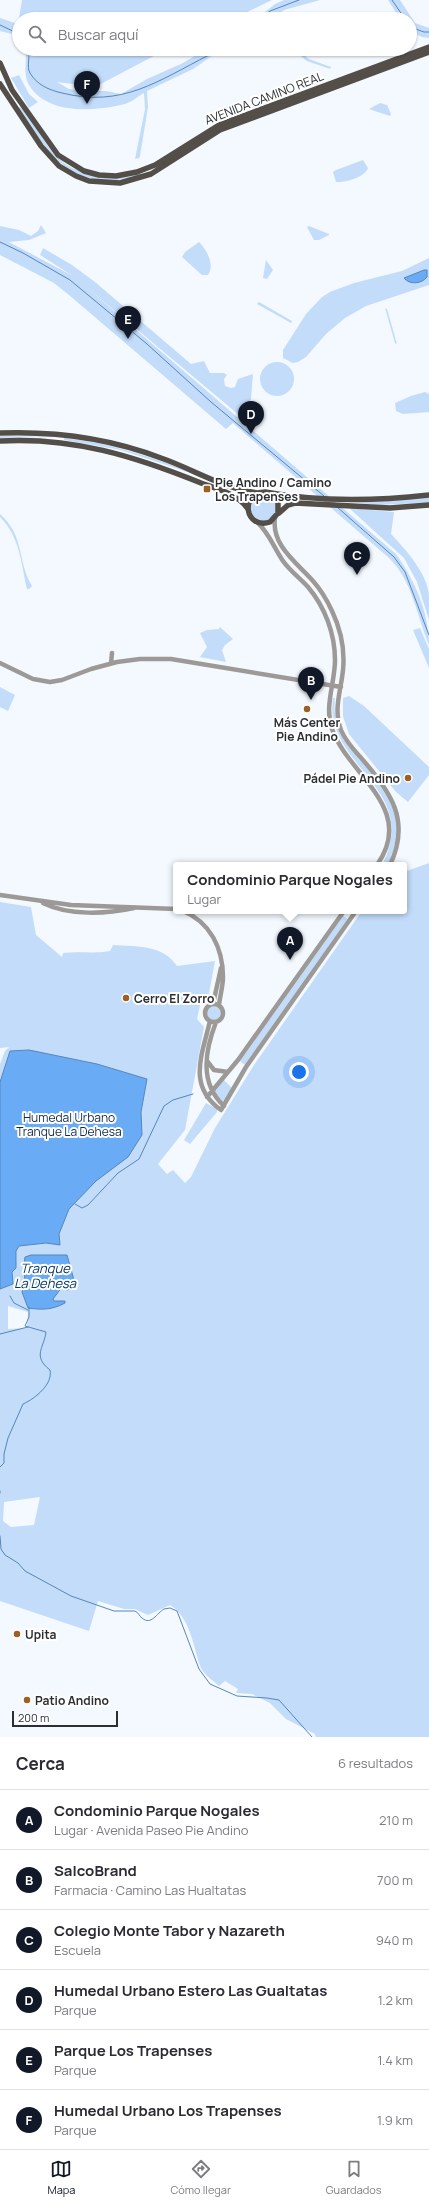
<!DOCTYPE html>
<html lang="es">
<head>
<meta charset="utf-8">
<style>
	body { margin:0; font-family:Manrope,sans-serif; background:#f2f2f3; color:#2b2b33 }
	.scale { position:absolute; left:12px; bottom:10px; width:106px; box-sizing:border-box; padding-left:4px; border:2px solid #2c2f32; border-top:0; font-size:11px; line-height:14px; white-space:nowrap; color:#2c2f32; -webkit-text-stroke:3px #fff; paint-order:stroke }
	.you { position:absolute; left:299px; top:1072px; width:14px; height:14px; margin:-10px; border:3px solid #fff; border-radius:50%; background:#1a73e8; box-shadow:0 0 0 6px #1a73e833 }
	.badge { display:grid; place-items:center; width:26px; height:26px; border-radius:50%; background:#111827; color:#fff; font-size:13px; font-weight:700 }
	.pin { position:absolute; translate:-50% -33px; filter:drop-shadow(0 1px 2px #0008) }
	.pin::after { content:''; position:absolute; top:21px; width:14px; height:12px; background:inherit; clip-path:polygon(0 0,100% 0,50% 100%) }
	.popup { position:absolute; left:173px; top:862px; width:234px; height:52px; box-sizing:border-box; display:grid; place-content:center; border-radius:4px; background:#fff; filter:drop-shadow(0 1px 3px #0005); font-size:13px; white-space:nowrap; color:#7c7c81 }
	.popup b { font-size:15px; color:#2b2b33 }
	.popup::after { content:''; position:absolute; left:50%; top:100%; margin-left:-8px; border:8px solid transparent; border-top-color:#fff }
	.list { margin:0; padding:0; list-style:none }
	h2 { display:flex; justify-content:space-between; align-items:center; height:52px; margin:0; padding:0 16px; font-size:17px }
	h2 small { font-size:13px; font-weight:400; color:#7c7c81 }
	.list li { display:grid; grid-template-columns:26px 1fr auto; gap:12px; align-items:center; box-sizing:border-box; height:60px; padding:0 16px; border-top:1px solid #e1e1e2 }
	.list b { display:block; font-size:15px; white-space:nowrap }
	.list p { margin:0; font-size:13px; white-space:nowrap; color:#7c7c81 }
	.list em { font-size:13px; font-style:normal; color:#7c7c81 }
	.icon { flex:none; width:22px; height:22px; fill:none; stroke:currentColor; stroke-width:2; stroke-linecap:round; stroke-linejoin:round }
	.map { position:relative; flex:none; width:429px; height:1737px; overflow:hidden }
	.search { position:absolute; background:#fff; box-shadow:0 1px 3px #0004; left:12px; right:12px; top:12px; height:44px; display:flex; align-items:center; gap:10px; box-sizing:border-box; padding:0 14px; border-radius:22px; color:#7c7c81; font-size:15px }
	.sheet { height:412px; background:#fff }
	nav { display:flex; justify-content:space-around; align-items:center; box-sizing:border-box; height:56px; border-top:1px solid #e1e1e2; background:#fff; font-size:11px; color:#7c7c81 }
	nav a { display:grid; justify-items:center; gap:2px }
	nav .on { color:#111827 }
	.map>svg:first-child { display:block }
</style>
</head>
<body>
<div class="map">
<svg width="429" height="1737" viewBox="0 0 429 1737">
	<rect width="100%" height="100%" fill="#f3f9ff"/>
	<!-- green -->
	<path fill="#c2dcfa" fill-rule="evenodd" d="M22 0H272L233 19H19V40L12 34 0 31V18L18 24Z
		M284 0H320L284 10 272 19H256L275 4Z
		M388 0H400L415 23 429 28V38L422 37 410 31V19H400Z
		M25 49H167L95 87 57 82 69 89 80 91H106L121 94 147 79 183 63 206 49H222L193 69 147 91 148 107 140 156 139 158 135 159 145 109 144 93C138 96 132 102 125 104 96 111 48 116 29 85 22 73 28 61 25 49Z
		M292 49H297L309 59 331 67 330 69 307 61Z
		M19 75 29 94 38 102 29 108 11 78Z
		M380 103 387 105 391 114 390 116 369 109Z
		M20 107C30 115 37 131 45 142 72 182 98 174 140 173L142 175C73 195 52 158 18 108Z
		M363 160 368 168C365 177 345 183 336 182L333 172 336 170Z
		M41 225 46 233 29 240 9 242 73 276 40 255 43 248 72 265 95 282 191 364 204 361 210 373H224L227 375 224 379 225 386 231 388 235 387 238 379 253 374 251 399 239 415 84 285 396 554C415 581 429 612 429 645 417 616 412 580 389 558L233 423 226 429 69 295 54 283 0 255V226L19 230 31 236 38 231Z
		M309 226 329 234V235L319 240H314L307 227Z
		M199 242C207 250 215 265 208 275H202L182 257 185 252Z
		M429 258V285L366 306 345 318 326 334 306 357 298 362 293 363 283 358V350L306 314 322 297 330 292 354 283 402 271Z
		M266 260 273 270 267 279 263 278Z
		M259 302 292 321V322L291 323 257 304Z
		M385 308 387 309 397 344 395 343Z
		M260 379a17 17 0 1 1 34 0a17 17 0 1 1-34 0Z
		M425 392 429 394V412L403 414 396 411 395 403 411 396Z
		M0 436 59 437 0 438Z
		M64 438C111 443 153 457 197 475L121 450 64 440Z
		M268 494 277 503 275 516 264 522 252 516 250 503 255 496Z
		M429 497V503L376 505 351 502Z
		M349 508 394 512 391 534C406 550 427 573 429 595 429 603 429 612 429 620L417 582 404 558Z
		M0 514C25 536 17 561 32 586L29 589H27C21 563 20 537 0 517Z
		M220 627 233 639 225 645 222 650 226 662 200 657 207 647 200 633 207 630 219 629Z
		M420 628 429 649V668L413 630Z
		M0 687 15 695 8 711 0 707Z
		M349 696 364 706 429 767V775L408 802 396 792 349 734 343 716V698Z
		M333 698H335C328 755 400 776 397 829 397 842 392 853 388 865H382C422 787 323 766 333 698Z
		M429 863V1737H316L315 1734 286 1719 270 1703 252 1694 236 1693 238 1689 225 1681 219 1686C214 1681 204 1675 201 1668 193 1647 191 1618 170 1605L148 1615 135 1609H124L98 1601 89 1631 0 1601V1064L5 1051 9 1047 0 1048V902L31 907 36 935 62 957 63 953C79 951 95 954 110 951L113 945C137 947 162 944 177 966L215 961 208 999 200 1005 197 1019 204 1027 185 1130 158 1164 167 1174 173 1170 185 1183 191 1177 215 1128 254 1065 362 911H404V872ZM8 1306 28 1312 27 1328 8 1329ZM40 1497 34 1525 11 1527 3 1521 4 1502Z
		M343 916 348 919 245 1065 240 1061Z
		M207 1013a7 7 0 1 1 14 0a7 7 0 1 1-14 0Z
		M223 1079 232 1088 225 1100 222 1101 215 1093V1089Z
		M206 1103 217 1109V1112L190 1144 184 1140Z"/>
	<!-- water -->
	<path fill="#6aabf5" stroke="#5786ba" d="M424 270H427V277C422 284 409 285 404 278Z
		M29 1050 97 1064 147 1079 141 1112 142 1135 128 1157 96 1181 69 1209 59 1234 60 1245 46 1243 19 1246 16 1251V1268L12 1272 13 1284 0 1289V1082L10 1051Z
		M31 1255H67L74 1280 72 1288 67 1290 62 1287 53 1299 54 1301H65V1303C52 1310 42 1310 28 1308L22 1292 25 1282 24 1264 25 1257Z"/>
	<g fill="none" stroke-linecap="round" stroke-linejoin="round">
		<!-- stream -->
		<path stroke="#5786ba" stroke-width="1" d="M392 0 405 19
			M260 19 270 11 299 0
			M0 25 19 34
			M410 27 424 32H429
			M28 49C31 56 26 66 30 73 37 85 49 90 62 93 122 108 158 81 209 55L215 49
			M0 242 23 253 70 280 147 344 211 402 324 496
			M337 507 394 557 405 572 429 635
			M75 1204 82 1208 88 1205 118 1173 139 1159 164 1106 173 1100 193 1094
			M10 1296 14 1303 28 1310
			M0 1334 28 1327
			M0 1467 4 1463V1454L8 1438 23 1404C36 1398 53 1384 50 1370 32 1356 44 1348 46 1332L25 1326 29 1317V1307
			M0 1491V1493
			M0 1536 1 1549 5 1555 18 1563 25 1571 71 1596 114 1611H135C139 1613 139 1616 142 1618 151 1626 157 1613 164 1609L170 1608 177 1611 199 1669 210 1684 237 1696 267 1698 279 1700 312 1737"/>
		<!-- minor -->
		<path stroke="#9d9997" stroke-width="4.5" d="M275 518C271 545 297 563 313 581 321 590 327 600 332 611 341 630 345 650 343 670 341 691 333 709 341 730 346 742 354 750 362 759 391 792 411 821 390 865
			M258 523C269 533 274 548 283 561 290 571 300 578 308 587 325 607 335 634 335 660 335 683 324 706 332 729 348 775 417 808 377 865
			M0 663 33 679 50 682 62 680 91 669 117 662 140 659H171L341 687
			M111 663 112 653
			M0 895 71 905 176 909
			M43 903C69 916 106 914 134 908
			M183 911C210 922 223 948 223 977 223 986 220 996 219 1005
			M205 1013a9 9 0 1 1 18 0a9 9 0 1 1-18 0Z
			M213 1004 221 968
			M210 1021C202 1055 187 1086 221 1110L246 1067 356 911
			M216 1022C205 1051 199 1083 224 1106
			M207 1061 214 1070 228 1072
			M207 1097 238 1060 344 911"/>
		<!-- major -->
		<path stroke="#544e49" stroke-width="5.5" d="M0 63 12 90 58 155 84 171 99 175 116 176 137 172 155 165 219 125 429 47
			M0 84 41 146 59 166 76 176 89 181 120 183 151 174 220 130 429 52
			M0 433C55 431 109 438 161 458 193 469 224 489 258 493
			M0 441C73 437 134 456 201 483 217 489 238 494 248 509
			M269 493 278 501V513L270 522C245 530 239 493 265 492 318 502 375 501 429 495
			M279 513 288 505 295 503 390 508 429 505"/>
	</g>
	<!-- markers -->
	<g fill="#9c5f24" stroke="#fff" stroke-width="1.5">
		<rect x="203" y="485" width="8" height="8" rx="2"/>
		<circle cx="307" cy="709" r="4"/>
		<circle cx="408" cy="778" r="4"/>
		<circle cx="126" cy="998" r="4"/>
		<circle cx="17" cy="1634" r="4"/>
		<circle cx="27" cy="1700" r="4"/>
	</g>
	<g text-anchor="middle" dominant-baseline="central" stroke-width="4" stroke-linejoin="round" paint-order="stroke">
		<!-- street labels -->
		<g font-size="12" fill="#2c2f32" stroke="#fff">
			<text transform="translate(264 98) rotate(-21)">AVENIDA CAMINO REAL</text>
		</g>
		<!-- poi labels -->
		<g font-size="12" font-weight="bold" fill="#2c2f32" stroke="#fff" text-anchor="start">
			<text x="215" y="482">Pie Andino / Camino<tspan x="215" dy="14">Los Trapenses</tspan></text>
			<text x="307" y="722" text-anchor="middle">Más Center<tspan x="307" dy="14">Pie Andino</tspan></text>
			<text x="400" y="778" text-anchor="end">Pádel Pie Andino</text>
			<text x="134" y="998">Cerro El Zorro</text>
			<text x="25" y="1634">Upita</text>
			<text x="35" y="1700">Patio Andino</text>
		</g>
		<!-- park labels -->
		<g font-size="12" fill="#102a47" stroke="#fff">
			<text x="69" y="1117">Humedal Urbano<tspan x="69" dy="14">Tranque La Dehesa</tspan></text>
		</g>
		<!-- water labels -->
		<g font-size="13" font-style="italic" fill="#0a3967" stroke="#fff">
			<text x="45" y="1268">Tranque<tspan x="45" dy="15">La Dehesa</tspan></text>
		</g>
	</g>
</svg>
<div class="scale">200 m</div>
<div class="you"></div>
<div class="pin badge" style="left:290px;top:960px">A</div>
<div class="popup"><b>Condominio Parque Nogales</b>Lugar</div>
<div class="pin badge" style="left:311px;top:700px">B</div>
<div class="pin badge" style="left:357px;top:575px">C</div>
<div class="pin badge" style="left:251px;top:434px">D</div>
<div class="pin badge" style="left:128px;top:339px">E</div>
<div class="pin badge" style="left:87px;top:104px">F</div>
<div class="search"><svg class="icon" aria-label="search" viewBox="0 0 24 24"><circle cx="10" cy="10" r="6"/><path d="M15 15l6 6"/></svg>Buscar aquí</div>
</div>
<section class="sheet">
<h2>Cerca<small>6 resultados</small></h2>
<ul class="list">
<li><span class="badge">A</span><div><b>Condominio Parque Nogales</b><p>Lugar · Avenida Paseo Pie Andino</p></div><em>210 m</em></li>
<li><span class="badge">B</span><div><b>SalcoBrand</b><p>Farmacia · Camino Las Hualtatas</p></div><em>700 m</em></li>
<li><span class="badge">C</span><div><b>Colegio Monte Tabor y Nazareth</b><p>Escuela</p></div><em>940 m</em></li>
<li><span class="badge">D</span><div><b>Humedal Urbano Estero Las Gualtatas</b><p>Parque</p></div><em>1.2 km</em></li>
<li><span class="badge">E</span><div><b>Parque Los Trapenses</b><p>Parque</p></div><em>1.4 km</em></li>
<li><span class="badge">F</span><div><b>Humedal Urbano Los Trapenses</b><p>Parque</p></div><em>1.9 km</em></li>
</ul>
</section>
<nav>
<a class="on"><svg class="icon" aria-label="map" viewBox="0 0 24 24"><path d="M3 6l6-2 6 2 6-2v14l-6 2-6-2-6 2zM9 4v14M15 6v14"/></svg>Mapa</a>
<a><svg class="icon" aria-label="directions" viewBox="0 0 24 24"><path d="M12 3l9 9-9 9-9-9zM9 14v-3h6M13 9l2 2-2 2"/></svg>Cómo llegar</a>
<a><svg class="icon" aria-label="saved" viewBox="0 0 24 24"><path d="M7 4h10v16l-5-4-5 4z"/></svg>Guardados</a>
</nav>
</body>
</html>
